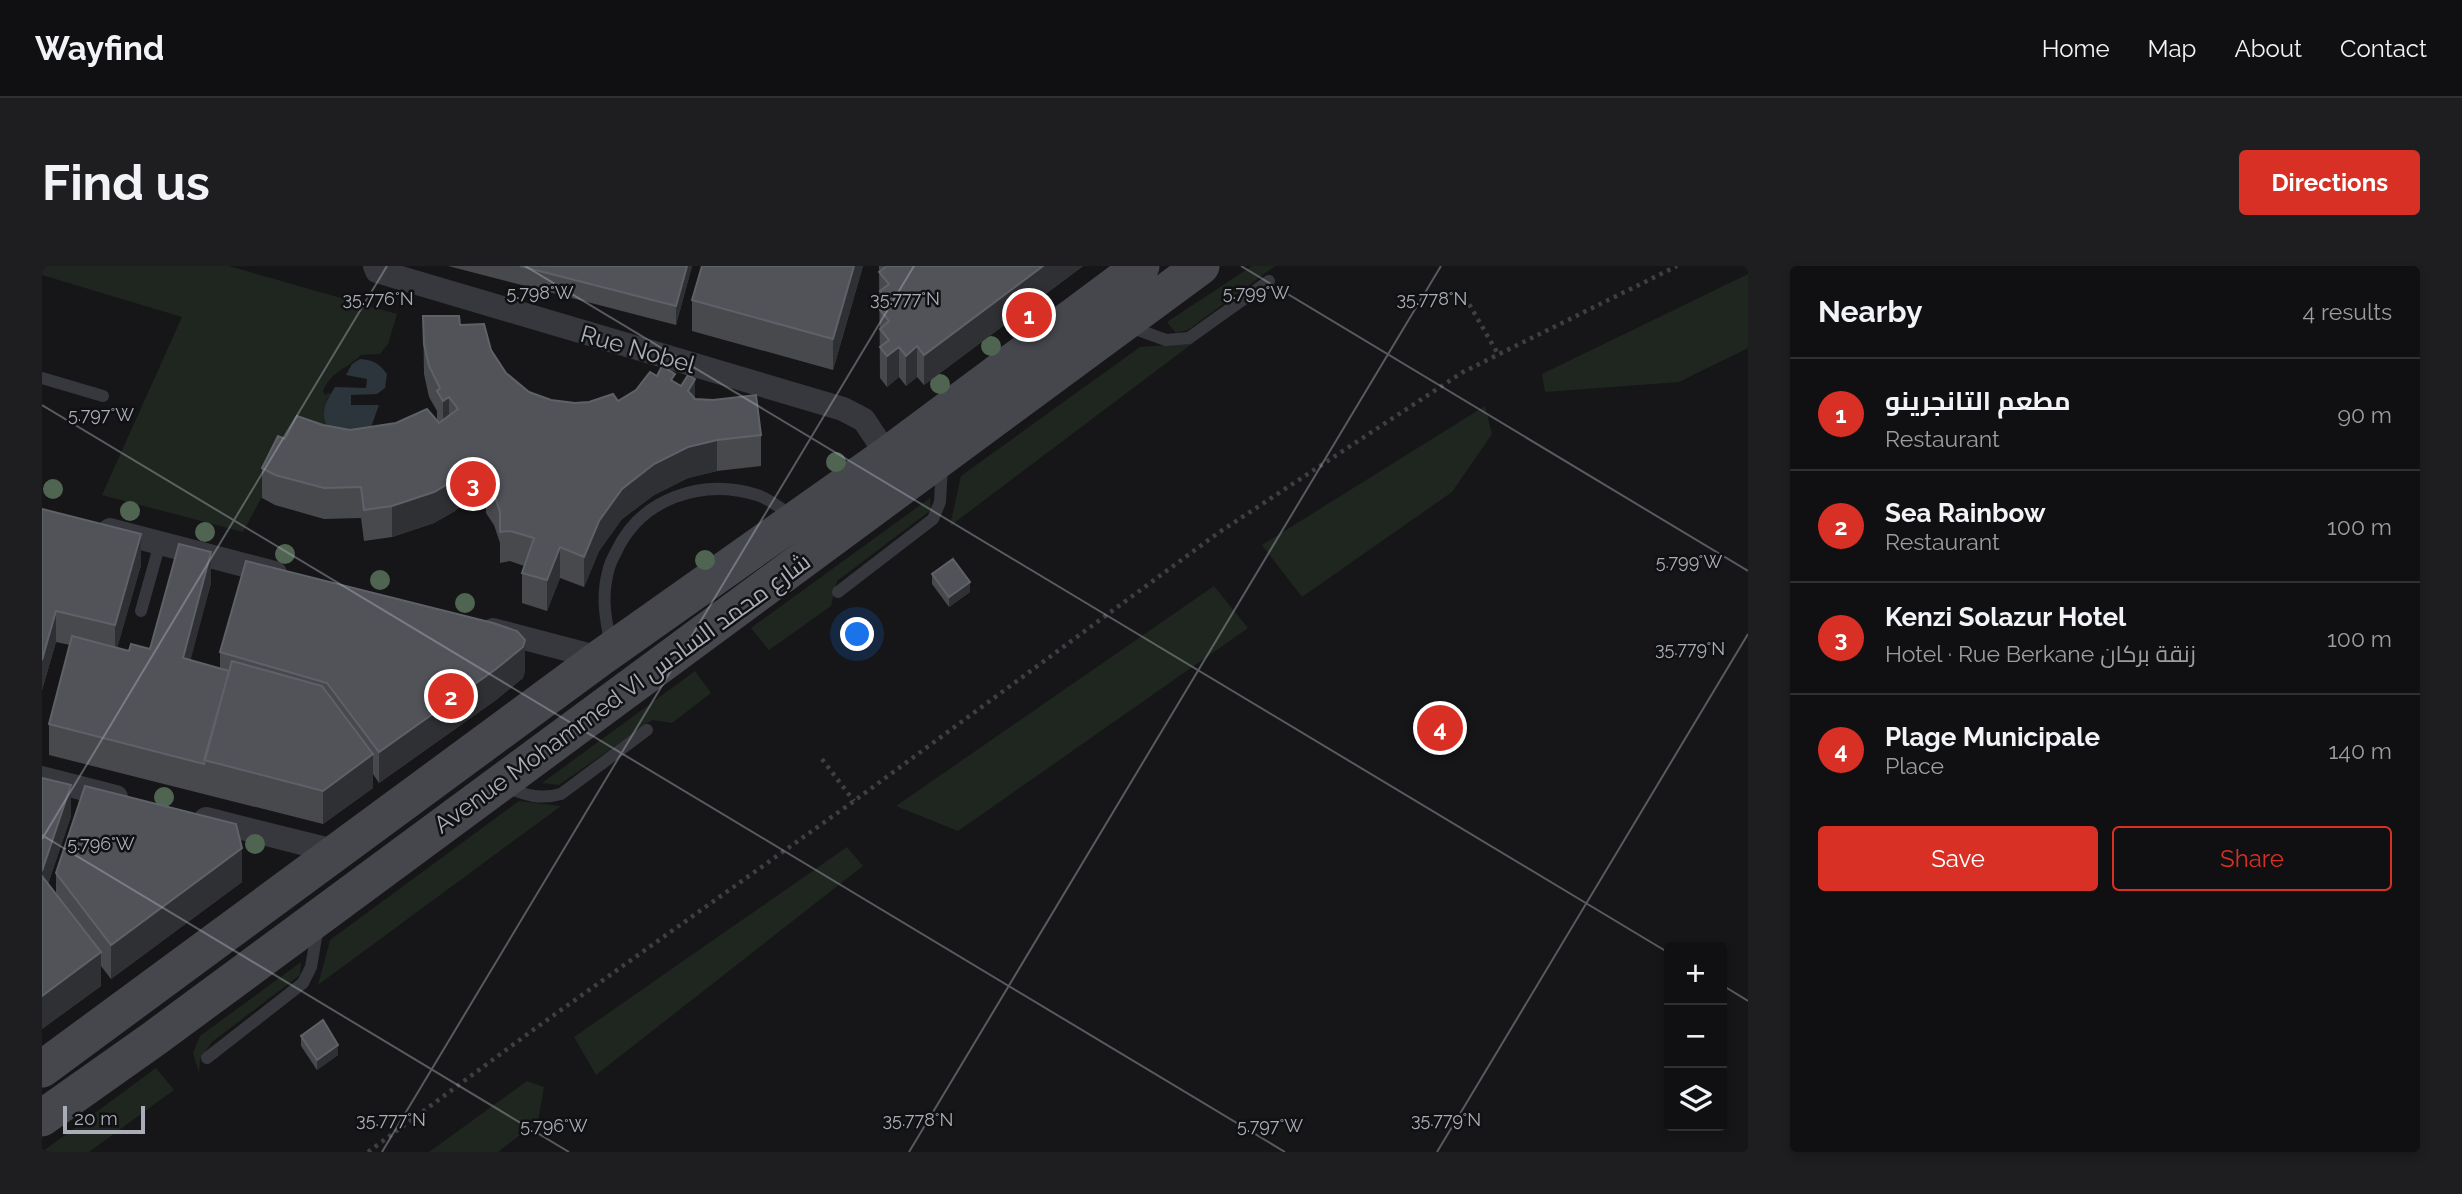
<!DOCTYPE html>
<html lang="en">
<head>
<meta charset="utf-8">
<style>
	body { margin:0; font-family:Raleway,Cairo,sans-serif; background:#1e1e20; color:#f1f3f6 }
	.controls { position:absolute; right:21px; bottom:21px; display:grid; overflow:hidden; border-radius:7px; box-shadow:0 4px 10px #0003 }
	.controls button { width:63px; height:63px; display:grid; place-items:center; padding:0; border:0; border-bottom:2px solid #303032; background:#101012; color:#f1f3f6; font:35px sans-serif }
	.scale { position:absolute; left:21px; bottom:18px; width:82px; box-sizing:border-box; padding-left:7px; border:4px solid #a8adb8; border-top:0; font-size:19px; line-height:24px; white-space:nowrap; color:#a8adb8; -webkit-text-stroke:5px #111113; paint-order:stroke }
	.you { position:absolute; left:816px; top:369px; width:24px; height:24px; margin:-18px; border:5px solid #fff; border-radius:50%; background:#1a73e8; box-shadow:0 0 0 10px #1a73e833 }
	.badge { display:grid; place-items:center; width:46px; height:46px; border-radius:50%; background:#d93025; color:#fff; font-size:23px; font-weight:700 }
	.pin { position:absolute; translate:-50% -50%; border:4px solid #fff; box-shadow:0 2px 7px #0006 }
	.list { margin:0; padding:0; list-style:none }
	h2 { display:flex; justify-content:space-between; align-items:center; height:91px; margin:0; padding:0 28px; font-size:30px }
	h2 small { font-size:23px; font-weight:400; color:#9c9d9f }
	.list li { display:grid; grid-template-columns:46px 1fr auto; gap:21px; align-items:center; box-sizing:border-box; height:112px; padding:0 28px; border-top:2px solid #303032 }
	.list b { display:block; font-size:26px; white-space:nowrap }
	.list p { margin:0; font-size:23px; white-space:nowrap; color:#9c9d9f }
	.list em { font-size:23px; font-style:normal; color:#9c9d9f }
	.actions { display:flex; gap:14px; padding:21px 28px }
	.actions a { flex:1; padding:16px 0; border:2px solid #d93025; border-radius:7px; text-align:center; font-size:24px; color:#d93025 }
	.actions .main { background:#d93025; color:#fff }
	.icon { flex:none; width:38px; height:38px; fill:none; stroke:currentColor; stroke-width:2; stroke-linecap:round; stroke-linejoin:round }
	.map { position:relative; flex:none; width:1706px; height:886px; overflow:hidden; border-radius:7px }
	header { display:flex; align-items:center; gap:42px; box-sizing:border-box; height:98px; padding:0 35px; background:#101012; border-bottom:2px solid #303032 }
	header strong { font-size:33px }
	nav { display:flex; gap:38px; margin-inline-start:auto; font-size:24px }
	.intro { display:flex; align-items:center; justify-content:space-between; box-sizing:border-box; height:168px; padding:0 42px }
	h1 { margin:0; font-size:49px }
	.button { padding:18px 32px; border-radius:7px; background:#d93025; color:#fff; font-size:24px; font-weight:700 }
	main { display:flex; gap:42px; padding:0 42px }
	aside { flex:1; background:#101012; border-radius:7px; box-shadow:0 4px 10px #0003 }
	.map>svg:first-child { display:block }
</style>
</head>
<body>
<header>
<strong>Wayfind</strong>
<nav><a>Home</a><a>Map</a><a>About</a><a>Contact</a></nav>
</header>
<div class="intro"><h1>Find us</h1><a class="button">Directions</a></div>
<main>
<div class="map">
<svg width="1706" height="886" viewBox="0 0 1706 886">
	<rect width="100%" height="100%" fill="#161618"/>
	<!-- green -->
	<path fill="#1e261f" d="M0 0H187L355 48 346 78 338 88 319 89C304 104 290 104 281 125L283 129 286 127 289 128 285 133 288 165 236 201 201 266 60 229 140 51 0 9Z
		M1210 0H1233L1146 64 1134 67 1125 56Z
		M1706 8V82L1637 116 1503 126 1500 108Z
		M1151 77 908 260 919 210 1098 81Z
		M1443 140 1450 168 1410 226 1260 331 1220 279Z
		M888 232 889 244 795 315 789 340 727 384 709 362Z
		M1172 320 1206 362 916 565 854 540Z
		M653 405 669 427 630 457 610 454 517 519 500 517Z
		M477 535 519 540 276 719 288 674Z
		M805 581 821 600 554 809 532 771Z
		M259 696 258 709 170 776 158 793 157 807 151 787 158 770Z
		M114 802 132 824 47 886H0Z
		M485 815 502 821 496 855 456 886H387Z"/>
	<!-- water -->
	<path fill="#2c353c" d="M318 93C331 94 337 97 345 108L343 122 335 128 309 129V139H337L328 164 288 165C277 148 283 137 293 121L324 122 325 113 304 109 310 98Z"/>
	<g fill="none" stroke-linecap="round" stroke-linejoin="round">
		<!-- path -->
		<path stroke="#3d3f44" stroke-width="4.5" stroke-dasharray="3.5 5" stroke-linecap="butt" d="M1423 31 1456 88
			M780 493 812 535
			M326 886 491 764 812 535 1176 267 1421 106 1635 0"/>
		<!-- lane -->
		<path stroke="#37383d" stroke-width="12" d="M1088 61 1124 74 1147 72 1227 15
			M0 112 61 130
			M796 326 891 253 898 236 900 200
			M99 345 118 277
			M569 380C564 355 559 332 566 306 567 299 571 292 574 286 599 232 660 212 715 229 728 233 740 243 751 251
			M464 521C483 529 498 534 519 528L605 464
			M165 792 261 717 269 701 276 660"/>
		<!-- street -->
		<path stroke="#37383d" stroke-width="24" d="M333 0 335 5 801 143 822 154 845 189
			M68 264 233 307
			M451 364 558 392
			M0 512 74 531
			M164 553 296 586"/>
		<!-- secondary -->
		<path stroke="#45474d" stroke-width="37" d="M0 803 558 392 845 189 1099 0
			M0 852 113 772 1159 0"/>
	</g>
	<!-- trees -->
	<g fill="#506452">
		<circle cx="1000" cy="43" r="10"/>
		<circle cx="949" cy="80" r="10"/>
		<circle cx="898" cy="118" r="10"/>
		<circle cx="794" cy="196" r="10"/>
		<circle cx="11" cy="223" r="10"/>
		<circle cx="88" cy="245" r="10"/>
		<circle cx="163" cy="266" r="10"/>
		<circle cx="243" cy="288" r="10"/>
		<circle cx="663" cy="294" r="10"/>
		<circle cx="338" cy="314" r="10"/>
		<circle cx="423" cy="337" r="10"/>
		<circle cx="122" cy="531" r="10"/>
		<circle cx="213" cy="578" r="10"/>
	</g>
	<!-- wall -->
	<path fill="#47494d" d="M406 0H650L634 59Z
		M660 0H821L791 104 650 65V34Z
		M837 0H1041L882 119 875 111 864 120 857 111 845 121 838 112Z
		M381 50 418 59 449 84 464 107 487 126 509 134 533 137 576 135 615 110 633 117 653 133 719 169V200L675 205 646 212 612 229 580 253 557 285 542 321 518 312 505 345 480 337V307L482 300 468 295 458 297V277L452 259 444 247V232L437 224 413 245 392 257 350 271 322 275 319 252 282 253 233 239 220 232V202L243 173 281 159 308 164 395 155V145L387 131 382 108Z
		M0 243 99 299 75 382 87 385 108 383 169 317 148 394 178 402V386L483 405 481 412 454 434 337 517 331 508V522L281 558 7 489V458L28 379 14 376 0 424Z
		M890 308 928 326 907 341 890 318Z
		M0 512 29 550 6 618 14 628V607L200 616 69 713 59 700V720L0 763Z
		M259 770 296 789 275 804 259 780Z"/>
	<!-- shaded-wall -->
	<path fill="#2f3033" d="M645 0H650L634 59V40Z
		M812 0H821L791 104V73Z
		M1001 0H1041L882 119V89Z
		M875 80V111L864 120V90Z
		M857 81V111L845 121V90Z
		M653 113V144L646 125Z
		M407 131V162L401 165V135Z
		M675 174V205L646 212 612 229 580 253 557 285 542 321V291L557 255 580 223 612 198 646 181Z
		M437 194V224L413 245 392 257 350 271V240Z
		M99 268V299L73 390V359Z
		M518 281V312L505 345V314Z
		M169 286V317L141 423V392Z
		M928 316V326L907 341V331Z
		M14 345V376L0 424V394Z
		M483 374V405L481 412 454 434 337 517V486Z
		M331 488V522L281 558V525Z
		M29 519V550L0 636V605Z
		M200 582V616L69 713V679Z
		M59 686V720L0 763V730Z
		M296 779V789L275 804V794Z"/>
	<!-- building -->
	<path fill="#525359" stroke="#5f6168" stroke-width="2" d="M478 0H645L634 40Z
		M660 0H812L791 73 650 34Z
		M845 0H1001L882 89 875 80 864 90 857 81 845 90 838 81 847 74 838 63 847 55 838 44 847 37 838 25 847 18 837 6Z
		M381 50H417L418 59 442 58 449 84 464 107 487 126 509 134 533 137 547 136 571 128 576 135 594 124 608 106 615 110 620 100 633 108 629 114 639 120 646 109 653 113 646 125 653 133 671 134 714 129 719 169 675 174 646 181 612 198 580 223 557 255 542 291 518 281 505 314 480 307 492 272 468 265 458 266V246L452 228 444 216 452 209 437 194 413 214 392 226 350 240 322 244 319 221 282 222 233 209 220 202 236 170 243 173 255 150 281 159 308 164 354 157 385 143 397 157 416 143 407 131 401 135 395 125 398 122 387 100 382 78Z
		M0 243 99 268 73 359 14 345 0 394Z
		M137 278 169 286 141 392 187 405 162 498 7 458 30 370 87 385 89 378 108 383Z
		M911 293 928 316 907 331 890 308Z
		M204 295 451 357 475 365 483 374 481 381 454 403 337 486 285 417 178 386Z
		M190 395 280 420 331 488 281 525 162 494Z
		M0 512 29 519 0 605Z
		M43 520 194 558 200 582 69 679 14 607Z
		M0 610 59 686 0 730Z
		M281 754 296 779 275 794 259 770Z"/>
	<!-- ticks -->
	<path fill="none" stroke="#a8adb8" stroke-width="2" stroke-opacity="0.45" d="M483 0 1627 687M1199 0 1706 305M0 139 1243 886M0 569 527 886M0 573 345 0M1680 719 1706 735M340 886 872 0M867 886 1399 0M1395 886 1706 368"/>
	<g text-anchor="middle" dominant-baseline="central" stroke-width="5" stroke-linejoin="round" paint-order="stroke">
		<!-- street labels -->
		<g font-size="24" fill="#a8adb8" stroke="#111113">
			<text transform="translate(596 83) rotate(16)">Rue Nobel</text>
			<text transform="translate(580 427) rotate(-36)">Avenue Mohammed VI شارع محمد السادس</text>
		</g>
	</g>
	<g font-size="18" text-anchor="middle" fill="#a8adb8" stroke="#111113" stroke-width="5" stroke-linejoin="round" paint-order="stroke">
		<text x="498" y="33">5.798°W</text>
		<text x="1214" y="33">5.799°W</text>
		<text x="336" y="39">35.776°N</text>
		<text x="863" y="39">35.777°N</text>
		<text x="1390" y="39">35.778°N</text>
		<text x="59" y="155">5.797°W</text>
		<text x="1647" y="302">5.799°W</text>
		<text x="1648" y="389">35.779°N</text>
		<text x="59" y="584">5.796°W</text>
		<text x="349" y="860">35.777°N</text>
		<text x="876" y="860">35.778°N</text>
		<text x="1404" y="860">35.779°N</text>
		<text x="512" y="866">5.796°W</text>
		<text x="1228" y="866">5.797°W</text>
	</g>
</svg>
<div class="controls">
<button>+</button>
<button>−</button>
<button><svg class="icon" aria-label="layers" viewBox="0 0 24 24"><path d="M12 4l9 5-9 5-9-5zM3 14l9 5 9-5"/></svg></button>
</div>
<div class="scale">20 m</div>
<div class="you"></div>
<div class="pin badge" style="left:987px;top:49px">1</div>
<div class="pin badge" style="left:409px;top:430px">2</div>
<div class="pin badge" style="left:431px;top:218px">3</div>
<div class="pin badge" style="left:1398px;top:462px">4</div>
</div>
<aside>
<h2>Nearby<small>4 results</small></h2>
<ul class="list">
<li><span class="badge">1</span><div><b>مطعم التانجرينو</b><p>Restaurant</p></div><em>90 m</em></li>
<li><span class="badge">2</span><div><b>Sea Rainbow</b><p>Restaurant</p></div><em>100 m</em></li>
<li><span class="badge">3</span><div><b>Kenzi Solazur Hotel</b><p>Hotel · Rue Berkane زنقة بركان</p></div><em>100 m</em></li>
<li><span class="badge">4</span><div><b>Plage Municipale</b><p>Place</p></div><em>140 m</em></li>
</ul>
<div class="actions"><a class="main">Save</a><a>Share</a></div>
</aside>
</main>
</body>
</html>
